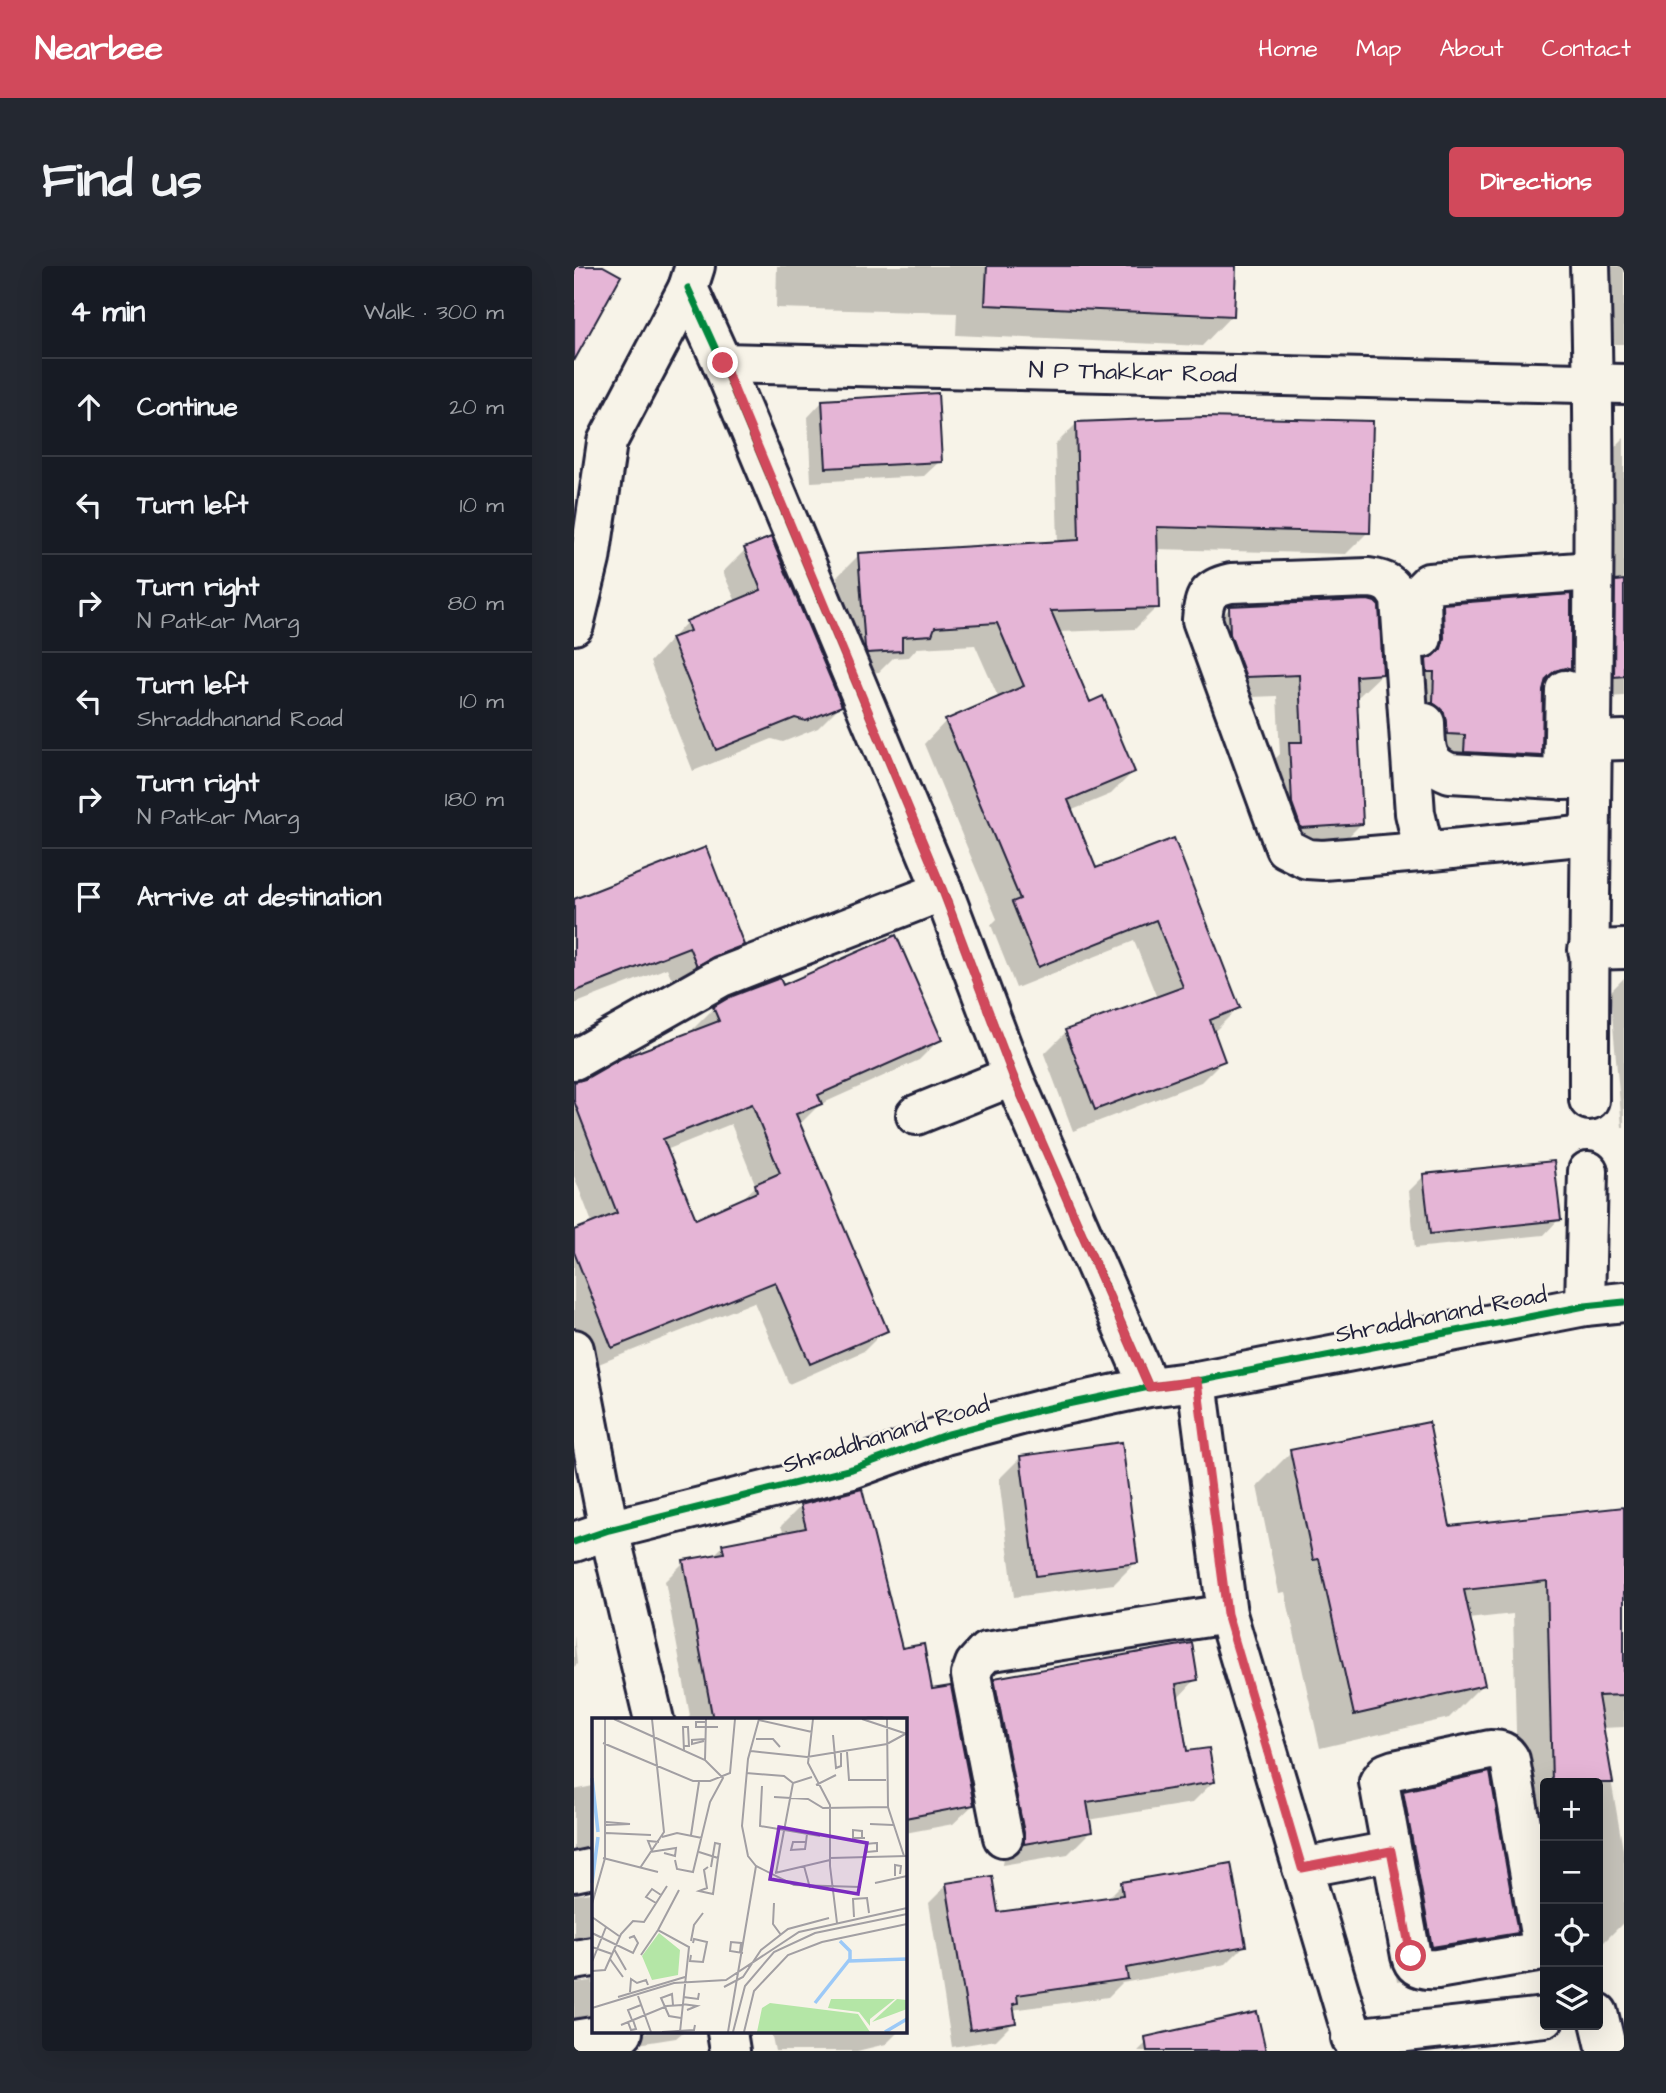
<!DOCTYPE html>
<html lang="en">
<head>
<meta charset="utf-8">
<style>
	body { margin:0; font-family:"Architects Daughter",sans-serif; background:#242831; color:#f1f3f6 }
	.controls { position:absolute; right:21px; bottom:21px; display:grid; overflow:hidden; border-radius:7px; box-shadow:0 7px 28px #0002 }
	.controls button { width:63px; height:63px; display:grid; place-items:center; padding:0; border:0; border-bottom:2px solid #363941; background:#171b24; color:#f1f3f6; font:35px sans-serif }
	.stop { position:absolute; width:21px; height:21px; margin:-16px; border:5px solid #d1495b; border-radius:50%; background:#fff }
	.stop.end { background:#d1495b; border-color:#fff; box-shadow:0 2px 7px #0008 }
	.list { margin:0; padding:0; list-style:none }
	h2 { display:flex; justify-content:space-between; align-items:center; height:91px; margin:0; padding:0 28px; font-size:30px }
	h2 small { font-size:23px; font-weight:400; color:#9ea1a6 }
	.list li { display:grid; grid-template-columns:46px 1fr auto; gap:21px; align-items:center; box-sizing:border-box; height:98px; padding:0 28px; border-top:2px solid #363941 }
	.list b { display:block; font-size:26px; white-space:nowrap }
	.list p { margin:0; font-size:23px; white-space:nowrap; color:#9ea1a6 }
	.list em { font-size:23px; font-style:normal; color:#9ea1a6 }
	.icon { flex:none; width:38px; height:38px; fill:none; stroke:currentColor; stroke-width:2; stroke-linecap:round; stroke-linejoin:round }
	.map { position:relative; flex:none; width:1050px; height:1785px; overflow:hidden; border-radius:7px }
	header { display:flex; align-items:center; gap:42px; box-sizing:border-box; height:98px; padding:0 35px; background:#d1495b; color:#fff }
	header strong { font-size:33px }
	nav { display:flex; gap:38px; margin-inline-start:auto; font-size:24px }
	.intro { display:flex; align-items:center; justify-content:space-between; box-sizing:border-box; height:168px; padding:0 42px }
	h1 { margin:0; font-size:49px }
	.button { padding:18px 32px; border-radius:7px; background:#d1495b; color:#fff; font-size:24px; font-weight:700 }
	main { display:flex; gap:42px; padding:0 42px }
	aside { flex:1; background:#171b24; border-radius:7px; box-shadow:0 7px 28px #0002 }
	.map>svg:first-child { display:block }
</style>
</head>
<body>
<header>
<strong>Nearbee</strong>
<nav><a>Home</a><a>Map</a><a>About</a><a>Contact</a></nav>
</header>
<div class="intro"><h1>Find us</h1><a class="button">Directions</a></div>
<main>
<aside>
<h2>4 min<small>Walk · 300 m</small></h2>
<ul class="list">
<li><svg class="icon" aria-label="ahead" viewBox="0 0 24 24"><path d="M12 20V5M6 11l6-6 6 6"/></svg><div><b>Continue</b></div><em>20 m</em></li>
<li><svg class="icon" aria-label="left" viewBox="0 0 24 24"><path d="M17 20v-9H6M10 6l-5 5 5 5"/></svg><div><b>Turn left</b></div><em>10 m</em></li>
<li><svg class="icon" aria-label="right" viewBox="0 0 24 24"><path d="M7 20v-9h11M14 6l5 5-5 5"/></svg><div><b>Turn right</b><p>N Patkar Marg</p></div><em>80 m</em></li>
<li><svg class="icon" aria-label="left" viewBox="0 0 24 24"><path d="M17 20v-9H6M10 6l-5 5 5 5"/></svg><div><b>Turn left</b><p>Shraddhanand Road</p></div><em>10 m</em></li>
<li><svg class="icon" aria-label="right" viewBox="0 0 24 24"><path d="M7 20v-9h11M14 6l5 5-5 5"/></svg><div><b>Turn right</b><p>N Patkar Marg</p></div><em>180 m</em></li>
<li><svg class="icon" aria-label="arrive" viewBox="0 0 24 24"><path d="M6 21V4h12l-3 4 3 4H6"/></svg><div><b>Arrive at destination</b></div></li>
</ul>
</aside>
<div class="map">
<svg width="1050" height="1785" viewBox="0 0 1050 1785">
	<rect width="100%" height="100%" fill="#f7f3e8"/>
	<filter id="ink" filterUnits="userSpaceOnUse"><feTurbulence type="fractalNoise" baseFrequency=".0143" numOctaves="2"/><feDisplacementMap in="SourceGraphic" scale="14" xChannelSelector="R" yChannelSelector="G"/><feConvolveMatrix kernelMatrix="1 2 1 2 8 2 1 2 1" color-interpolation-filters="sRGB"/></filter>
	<g filter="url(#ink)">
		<!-- shadow -->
		<path fill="#0003" fill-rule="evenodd" d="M203 0H660L658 49 628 80 382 69 383 47 202 42Z
			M1027 0H1050V78H1029Z
			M249 135 366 195 350 210 237 216 234 151Z
			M503 157 794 266 772 288 582 283 583 341 561 363 484 366 515 438 559 506 537 528 496 545 521 605 599 574 664 742 642 764 638 765 649 794 627 816 499 865 470 788 492 766 583 732 560 675 442 722 417 659 423 653 350 478 372 455 425 433 401 379 343 382 335 391 319 392 305 406 271 408 263 311 285 289 484 277 481 179Z
			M1050 172V430L1019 432 1033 189Z
			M171 284 266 440 244 462 209 476 198 473 119 505 76 396 113 356 162 336 149 306Z
			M870 340 995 403 973 425 967 423 966 490 944 512 852 490 848 362Z
			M656 342 808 408 785 430H781L787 558 765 580 705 583 694 500 706 488 703 430 650 432 634 364Z
			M0 635 168 678 146 700 101 720 93 702 0 738Z
			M1050 712V861H1048L1036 726Z
			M208 721 366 773 345 794 245 839 225 859 311 1064 290 1085 215 1118 180 1036 17 1101 0 1059V966L19 959 0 910V817L11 815 120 766 119 763 140 742ZM157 858 182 920 166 935 121 955 92 884Z
			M850 910 985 953 970 969 841 982 835 925Z
			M717 1186 874 1262 1050 1242V1461L1028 1462 1050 1589V1656L1026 1680H1024V1517H971V1690L947 1659 939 1348 894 1353 909 1418 875 1452 746 1482 711 1326 705 1327 683 1220Z
			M447 1191 562 1296 540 1318 440 1331 425 1213Z
			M227 1240 357 1425 399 1539 379 1558 331 1567V1454H112L116 1450 91 1315 110 1296 138 1291 149 1280 210 1268 207 1260Z
			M0 1369 3 1398 0 1401Z
			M421 1413H622L603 1433 612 1488 640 1515 618 1537 514 1554 516 1566 494 1588 428 1599 429 1590 399 1435Z
			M19 1520V1766H109L102 1772 45 1781 0 1771V1717L17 1715 18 1713 13 1701 0 1694V1629L17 1627V1623L11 1610 0 1604V1524Z
			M830 1526 942 1667 907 1702 823 1716 794 1561Z
			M548 1618 670 1680 652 1698 548 1717 534 1731 438 1744 440 1756 422 1774 378 1781 355 1637 373 1619 423 1648 533 1633Z
			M197 1766H324L312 1778 283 1785H201Z
			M578 1771 690 1785H564Z"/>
		<!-- building -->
		<path fill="#e5b5d6" stroke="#22223b" stroke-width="2" fill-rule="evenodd" d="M0 0H29L47 10 0 95Z
			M413 0H662L660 50 411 39Z
			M364 127 368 196 252 202 248 134Z
			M630 151 799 155 796 267 583 261 585 342 477 345 516 436 529 430 561 506 494 534 522 602 600 572 666 742 636 754 651 795 521 844 491 764 609 721 582 654 464 701 438 636 446 633 371 454 450 420 423 357 361 361 358 369 328 371V385L293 387 291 382 284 287 505 274 502 156Z
			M197 271 268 440 232 455 221 452 142 484 97 372 116 365 112 355 187 324 170 282Z
			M1050 314V410L1040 411 1041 315Z
			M997 328V404L991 402 981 405 972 413 969 424 968 490 890 486 891 469 873 468 870 446 859 437 860 406H853L852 393 860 390 867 383 870 372 869 338Z
			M794 334 801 336 805 340 809 408 782 410 789 558 727 562 718 537 715 476H728L725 409 672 411 656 368 655 340Z
			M132 581 170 679 139 691 123 700 115 681 0 726V633Z
			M322 669 368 774 244 829 248 838 222 848 314 1065 236 1098 201 1016 38 1082 0 986V964L43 947 0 835V816L11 813 48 792 145 755 139 741 156 731 206 712 209 719ZM178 838 206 907 181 918 183 926 122 953 89 873Z
			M980 895 987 954 856 968 849 908Z
			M855 1156 876 1260 1050 1241V1429L1024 1430 1039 1517H978L973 1315 890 1324 911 1419 780 1449 745 1293 739 1294 716 1184Z
			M548 1176 564 1297 462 1310 446 1190Z
			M288 1223 328 1382 350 1378 358 1423 377 1420 400 1539 331 1552V1454H139L109 1294 150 1287 148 1278 232 1262 226 1239Z
			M618 1377 624 1414 602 1418 613 1485 635 1482 641 1516 513 1536 518 1566 450 1578V1567L420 1412Z
			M916 1506 944 1667 858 1681 829 1525Z
			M657 1597 672 1680 552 1702 554 1713 443 1729 444 1737 439 1738 442 1757 396 1764 372 1617 418 1610 424 1646 549 1629 547 1616Z
			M683 1746 692 1785H573L571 1771Z"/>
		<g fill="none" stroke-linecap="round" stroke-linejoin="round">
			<defs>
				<g id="minor">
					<path id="s1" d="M148 97 1050 118"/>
					<path d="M0 359 16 293 33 176 114 22"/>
					<path d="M848 372 847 325 855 317 1018 305"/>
					<path d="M851 457C852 482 850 497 876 507L1016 515"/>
					<path d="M1017 475 1050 474"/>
					<path d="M989 514 991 424"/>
					<path d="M858 585 749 594 733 593 711 582 628 354C630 331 633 322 657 317L795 312C812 314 818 318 826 333L841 547 847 573 858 585 1015 569"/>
					<path d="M1014 684 1050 683"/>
					<path d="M0 794 147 711 369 625"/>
					<path d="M1015 834C1014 556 1025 278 1016 0"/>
					<path d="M342 849 439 810"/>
					<path d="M1011 1040 1014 905"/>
					<path d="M0 1083 35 1264 80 1454"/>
					<path d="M623 1115 1011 1040 1050 1036"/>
					<path d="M916 1484C926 1484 932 1485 936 1494L969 1685 863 1703C850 1704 840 1703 837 1690L805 1516 812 1507 820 1504Z"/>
					<path d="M429 1571 397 1409 401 1398 412 1386 653 1348"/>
					<path d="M728 1602 817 1585"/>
					<path d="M0 1606 19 1602"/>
					<path d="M0 1694 19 1691"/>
					<path d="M1024 1747 1033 1785"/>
					<path d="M153 1766 156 1785"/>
					<path d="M777 1772 971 1751"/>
					<path d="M0 1774 49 1766"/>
				</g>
				<path id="tertiary" d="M121 0 114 22 148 97 369 625 439 810 575 1121
					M0 1276 35 1264 278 1203 371 1169 466 1144 575 1121 623 1115 653 1348 783 1785"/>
			</defs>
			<!-- minor casing -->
			<use href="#minor" stroke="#22223b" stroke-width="44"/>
			<!-- tertiary casing -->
			<use href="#tertiary" stroke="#22223b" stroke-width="44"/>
			<!-- minor -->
			<use href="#minor" stroke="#f7f3e8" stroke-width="38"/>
			<!-- tertiary -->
			<use href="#tertiary" stroke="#f7f3e8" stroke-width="38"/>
			<defs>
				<path id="cycleway" d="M114 22 148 97 369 625 439 810 575 1121
					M0 1276 35 1264 278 1203 371 1169 466 1144 575 1121 623 1115 1011 1040 1050 1036"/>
			</defs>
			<!-- cycleway casing -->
			<use href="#cycleway" stroke="#f7f3e8" stroke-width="11"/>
			<!-- cycleway -->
			<use href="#cycleway" stroke="#00873e" stroke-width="7"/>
		</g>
	</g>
	<g fill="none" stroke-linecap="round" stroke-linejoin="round" filter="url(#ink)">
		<!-- route -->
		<path stroke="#d1495b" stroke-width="9" d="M149 97 369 625 439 810 575 1121 623 1115 653 1348 728 1602 817 1585 837 1690"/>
	</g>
	<g text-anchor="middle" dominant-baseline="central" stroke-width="5" stroke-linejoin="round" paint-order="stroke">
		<!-- street labels -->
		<g font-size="24" fill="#22223b" stroke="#f7f3e8">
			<text stroke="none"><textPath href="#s1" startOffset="411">N P Thakkar Road</textPath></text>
			<text transform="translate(867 1049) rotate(-11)">Shraddhanand Road</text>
			<text transform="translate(312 1169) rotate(-17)">Shraddhanand Road</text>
		</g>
	</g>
	<!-- overview -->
	<g transform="translate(18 1452)">
		<rect width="315" height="315" fill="#f7f3e8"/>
		<path d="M67 215 88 232 86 257 60 262 50 238ZM239 281H303L278 301V308L267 294 236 290ZM305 281 315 282V291L280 304ZM178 285 266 296 278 314H165L170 290Z" fill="#b4e6a6"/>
		<path fill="none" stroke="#9cc9f7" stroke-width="3.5" d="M0 60 6 114M0 165 6 119M257 243 315 241M223 285 258 241V233L248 223M293 314 315 301"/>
		<path fill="none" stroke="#a29fa3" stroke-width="2" d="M22 1 113 42 131 60 118 84 101 154 85 151 83 142M167 1 156 41 150 108 156 138 164 148 202 167 269 169M221 1 216 45 238 87V148L245 205M270 1 315 16M295 1 296 89 312 138M167 2 220 14M114 4H104V9H126M241 17 244 50 249 48V35M164 21H181L188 29M112 23 100 26V22L113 21M11 25 101 63H118L138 55 143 1M92 28H97L96 9H91L92 33M159 33 215 39 295 26 315 15M255 34 257 62H294M113 42 114 1M154 55 192 58 201 65M224 67 244 57M170 68 168 108 228 118M182 79 216 81 231 90 296 89M14 104 38 106 14 107M278 106 301 107M14 115 59 117M99 117 107 64M70 119 85 115 110 120M270 120V113L261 112V120H273M214 124 213 131 199 132 201 124H214L215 116M273 126 284 125H285V133L275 134 274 126M60 133 56 123 67 124M58 134 84 130 83 138 72 135M107 134 126 140 121 176 107 173 115 170 112 152 116 149M11 140 66 154M238 140 315 138M212 148 218 170M119 149 123 125 128 126 126 140M48 150 72 114 60 1M183 155 238 142M184 155 201 65 220 59M303 158V147L309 148 308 156M283 165 315 158M64 185 54 179 60 171 69 177M182 185 181 206 189 217M0 186 13 140V1M0 199 27 218M262 199 261 181 275 180 277 195M66 212 87 172M0 215 41 235 46 225 42 218 37 220M99 223 102 207 111 195M0 229 20 236M22 231 34 252M148 234 149 225 139 224 138 233 151 235M49 237 66 212 97 229 88 314M99 237 98 243 111 244 115 224 102 221 101 225M18 241 31 259M0 244 14 209M0 253 13 252 29 216 41 203 52 204 75 168M132 269 151 259 169 232 196 211 237 200M38 274 39 261 45 265 54 262 56 267M46 278 59 314M26 279 93 259M91 279 106 281 107 275M90 286 105 288 95 292M81 287 80 276 69 280 77 298 89 300M0 290 82 265 134 262 207 214 315 190M40 302 36 292 49 287M36 304 39 312 44 311 41 302M29 307 75 288 90 287M70 314 102 312 103 307M136 314 164 148M141 314 153 268 182 234 223 215 315 196M152 314 162 273 196 237 230 224 315 206"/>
		<path fill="#7b2cbf" fill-opacity="0.15" stroke="#7b2cbf" stroke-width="3.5" d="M187 109 275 125 266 176 178 161Z"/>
		<rect width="315" height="315" fill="none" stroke="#22223b" stroke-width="3.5"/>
	</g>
</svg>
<div class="controls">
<button>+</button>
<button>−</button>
<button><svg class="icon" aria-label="locate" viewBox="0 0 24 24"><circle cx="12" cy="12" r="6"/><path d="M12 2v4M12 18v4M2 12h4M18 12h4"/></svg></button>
<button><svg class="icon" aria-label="layers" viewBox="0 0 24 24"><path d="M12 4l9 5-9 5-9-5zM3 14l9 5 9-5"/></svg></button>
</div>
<div class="stop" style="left:837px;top:1690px"></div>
<div class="stop end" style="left:149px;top:97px"></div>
</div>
</main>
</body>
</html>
